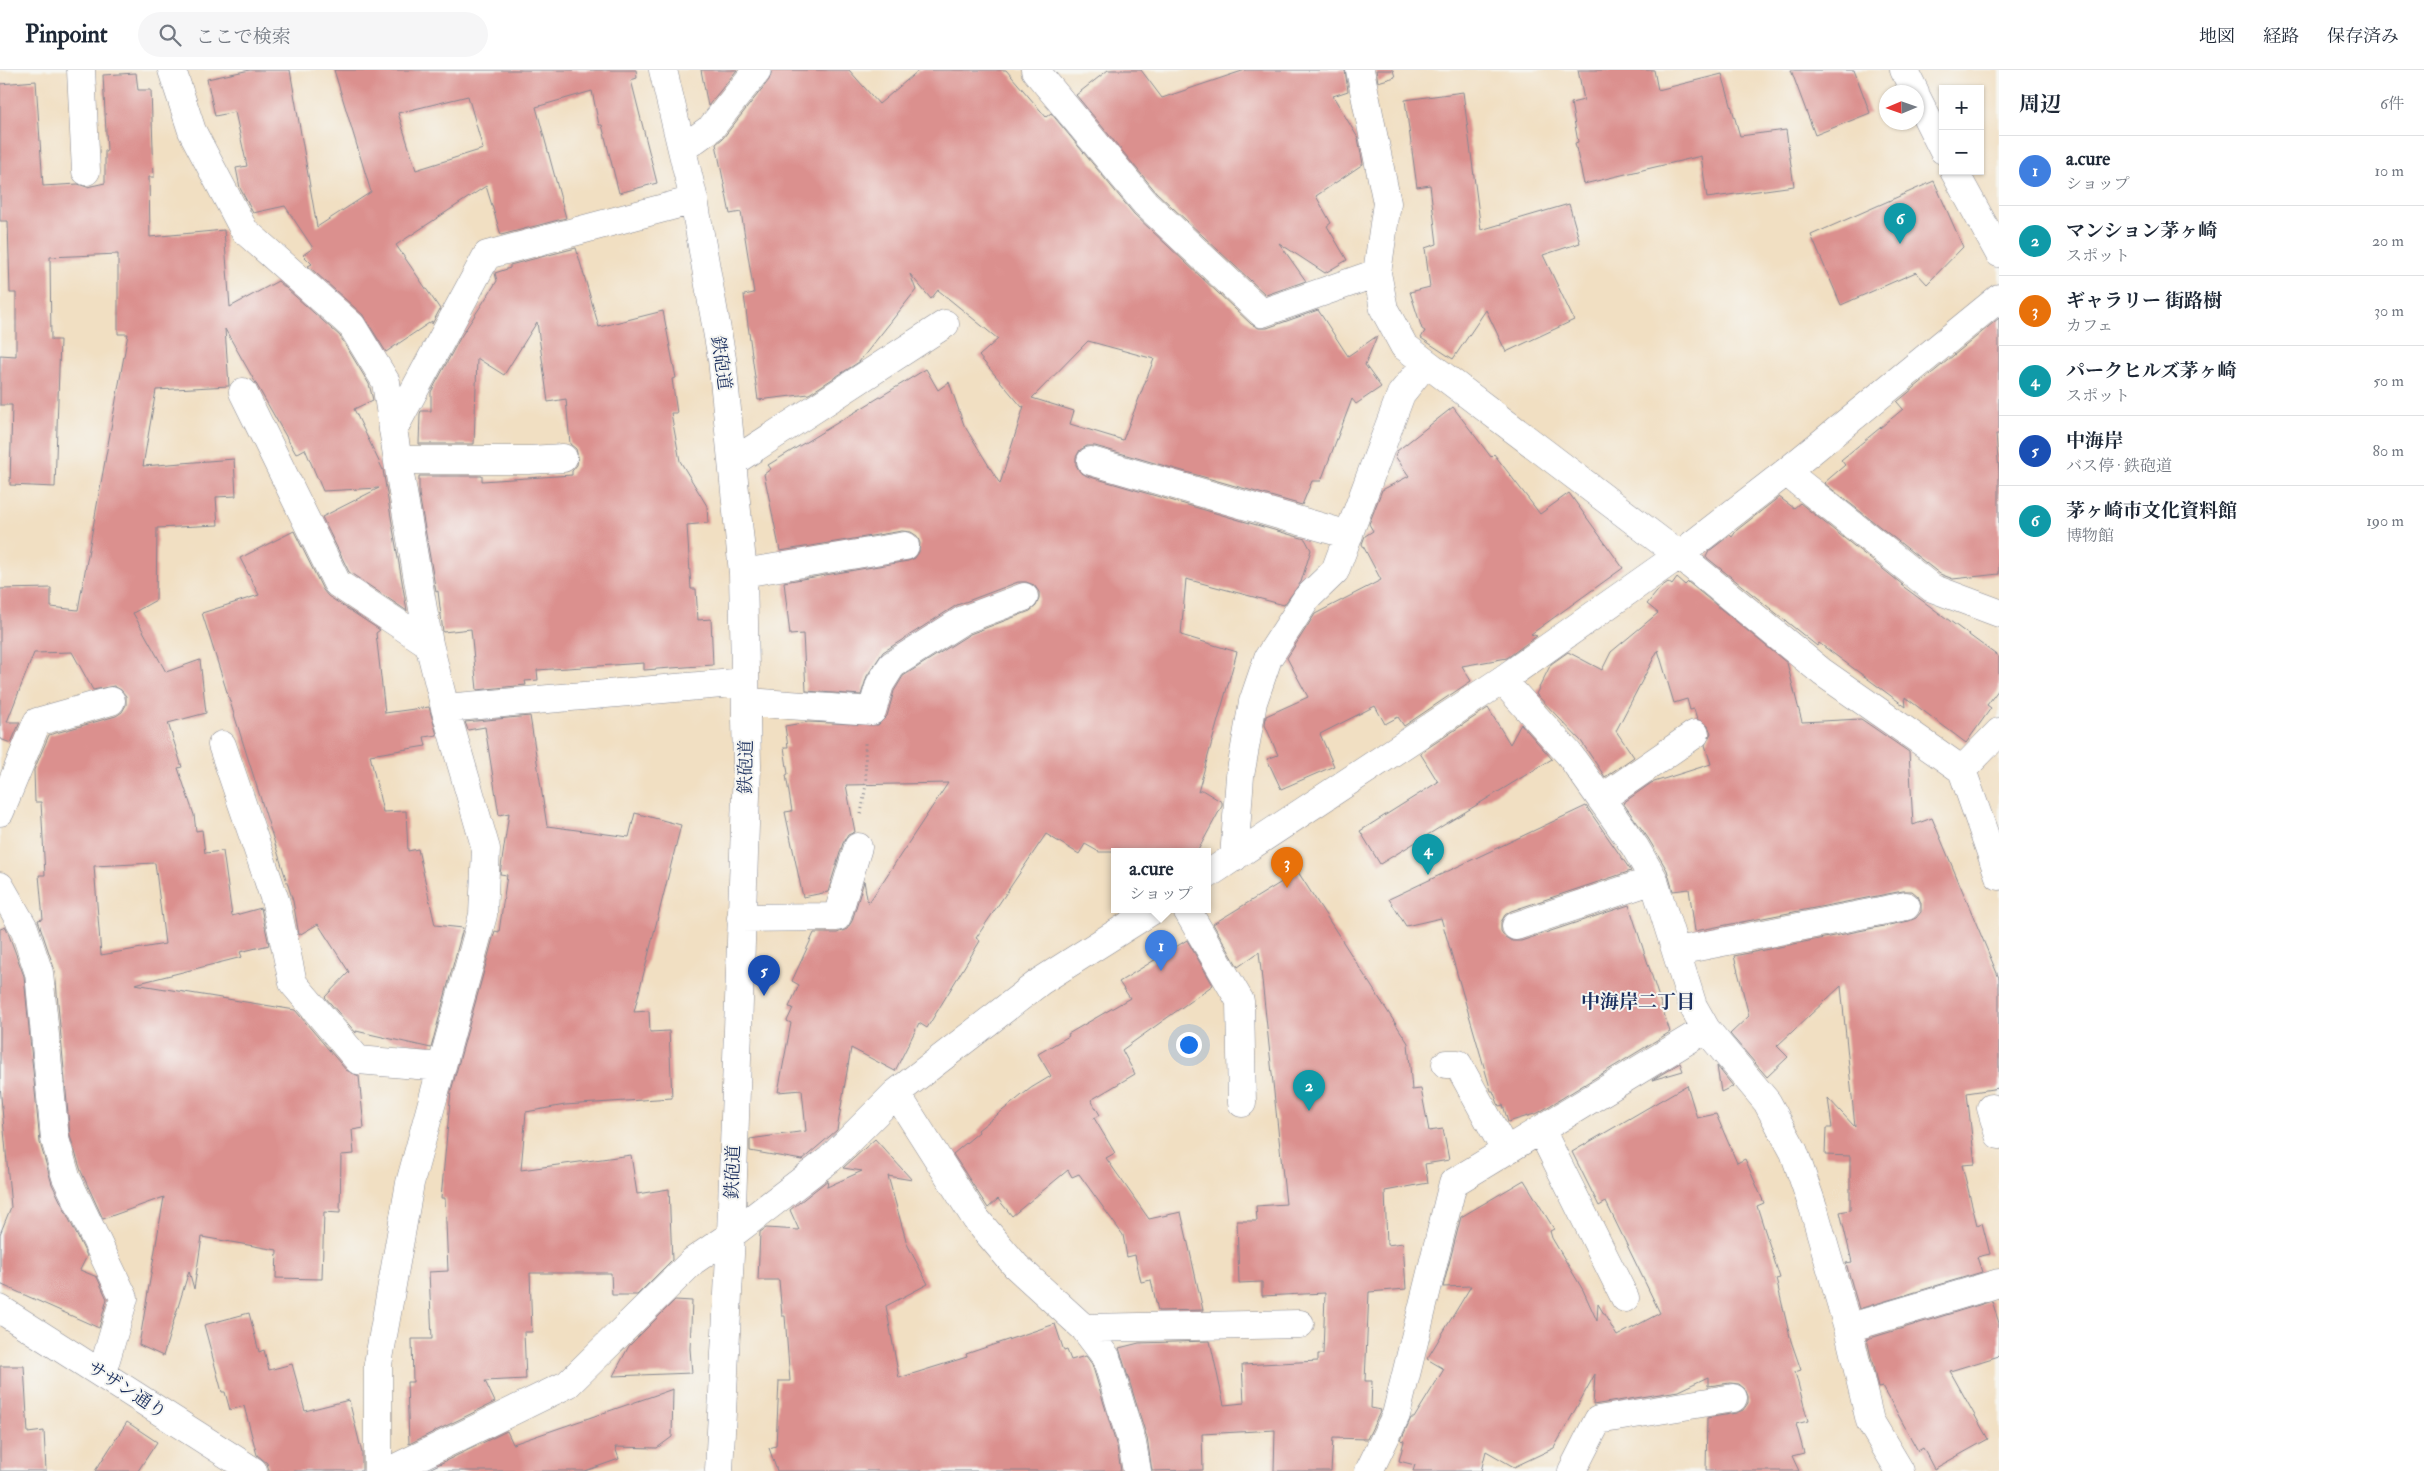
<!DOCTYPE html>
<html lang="ja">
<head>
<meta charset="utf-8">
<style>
	body { margin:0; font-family:"IM FELL Double Pica","Noto Serif JP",serif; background:#f6f6f7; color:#1f2937 }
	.controls { position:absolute; right:15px; top:15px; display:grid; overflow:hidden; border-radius:0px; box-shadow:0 1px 4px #0004 }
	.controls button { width:45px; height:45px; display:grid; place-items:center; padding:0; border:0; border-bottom:1px solid #e0e1e3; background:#fff; color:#1f2937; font:25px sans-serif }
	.compass { position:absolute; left:1879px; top:15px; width:45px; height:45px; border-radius:50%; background:#fff; box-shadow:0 1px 4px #0004; rotate:268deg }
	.you { position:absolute; left:1188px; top:974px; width:18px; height:18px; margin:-12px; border:4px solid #fff; border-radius:50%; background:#1a73e8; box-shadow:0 0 0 8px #1a73e833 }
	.badge { display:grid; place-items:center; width:32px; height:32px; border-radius:50%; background:#d1495b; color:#fff; font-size:16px; font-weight:700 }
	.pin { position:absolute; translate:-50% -41px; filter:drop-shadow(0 1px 2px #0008) }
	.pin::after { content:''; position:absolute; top:26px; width:18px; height:15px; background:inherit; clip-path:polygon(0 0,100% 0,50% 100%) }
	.popup { position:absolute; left:1111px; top:778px; width:100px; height:65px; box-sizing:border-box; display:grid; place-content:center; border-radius:0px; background:#fff; filter:drop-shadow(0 1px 4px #0005); font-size:16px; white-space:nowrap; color:#747a83 }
	.popup b { font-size:19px; color:#1f2937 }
	.popup::after { content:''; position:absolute; left:50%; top:100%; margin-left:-10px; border:10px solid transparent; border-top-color:#fff }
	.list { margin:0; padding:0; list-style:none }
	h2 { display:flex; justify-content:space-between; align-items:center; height:65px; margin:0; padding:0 20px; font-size:21px }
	h2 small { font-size:16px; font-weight:400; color:#747a83 }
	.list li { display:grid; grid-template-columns:32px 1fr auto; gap:15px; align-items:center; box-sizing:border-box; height:70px; padding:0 20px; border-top:1px solid #e0e1e3 }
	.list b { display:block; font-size:19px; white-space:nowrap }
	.list p { margin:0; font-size:16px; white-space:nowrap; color:#747a83 }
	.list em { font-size:16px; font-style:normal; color:#747a83 }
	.icon { flex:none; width:28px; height:28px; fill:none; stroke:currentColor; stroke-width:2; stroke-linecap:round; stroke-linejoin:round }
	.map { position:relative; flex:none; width:1999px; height:1401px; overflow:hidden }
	header { display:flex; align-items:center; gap:30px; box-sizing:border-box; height:70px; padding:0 25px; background:#fff; border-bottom:1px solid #e0e1e3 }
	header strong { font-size:24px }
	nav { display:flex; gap:28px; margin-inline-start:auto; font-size:18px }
	.search { width:350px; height:45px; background:#f6f6f7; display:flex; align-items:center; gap:12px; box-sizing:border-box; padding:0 18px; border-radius:28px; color:#747a83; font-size:19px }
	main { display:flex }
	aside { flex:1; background:#fff }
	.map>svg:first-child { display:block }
</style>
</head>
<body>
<header>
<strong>Pinpoint</strong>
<div class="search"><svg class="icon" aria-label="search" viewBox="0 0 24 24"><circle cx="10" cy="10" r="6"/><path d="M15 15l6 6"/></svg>ここで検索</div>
<nav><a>地図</a><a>経路</a><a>保存済み</a></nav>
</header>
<main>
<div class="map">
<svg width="1999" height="1401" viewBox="0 0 1999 1401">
	<rect width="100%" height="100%" fill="#f6f6f2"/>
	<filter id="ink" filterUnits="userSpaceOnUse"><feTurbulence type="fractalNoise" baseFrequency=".02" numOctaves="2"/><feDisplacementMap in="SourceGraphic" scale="10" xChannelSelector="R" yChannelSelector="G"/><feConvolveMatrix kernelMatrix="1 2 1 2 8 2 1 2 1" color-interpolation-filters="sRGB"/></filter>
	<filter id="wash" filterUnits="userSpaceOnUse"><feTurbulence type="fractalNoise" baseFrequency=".0096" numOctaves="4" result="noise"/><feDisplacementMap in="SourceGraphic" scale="20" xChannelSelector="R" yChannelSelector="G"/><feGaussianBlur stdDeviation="1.12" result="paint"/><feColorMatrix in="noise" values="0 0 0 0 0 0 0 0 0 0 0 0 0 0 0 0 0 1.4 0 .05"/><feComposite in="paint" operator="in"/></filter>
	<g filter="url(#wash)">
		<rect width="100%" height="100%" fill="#f1dfc2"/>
		<g id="blocks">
			<!-- building -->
			<path fill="#db908e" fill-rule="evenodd" d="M250 0H290L317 157 371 122 334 0H636L637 8 631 10 657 113 619 123 602 55H599L592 21 536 37 566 148 501 165 486 116 396 175 440 239 432 254V251L386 282 363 245 308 196 312 194 303 185 313 178 285 136 253 143 240 118 236 98 247 96 235 42 215 46 207 9ZM468 26 483 79 416 100 398 43Z
				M701 0H737L708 36Z
				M772 0H849L879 34 919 0H1006L1046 47 1051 43 1134 144 1251 254 1259 258H1267L1318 240 1348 286 1377 266 1365 295 1381 317 1356 334 1352 329 1321 411H1312L1302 435 1095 376H1087L1080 380 1076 387V395L1080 402 1087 406 1305 469 1311 480 1301 512 1284 535 1186 509 1181 565 1237 582 1198 722 1202 720 1222 732V736L1197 782H1099L1085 774 1079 784 1046 764 976 868 980 871 927 958 919 953 895 1001 851 978 837 1060 802 1090 750 1081V1069L806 1061 802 1020 778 1022 791 953 787 951 793 938 789 937 799 915 792 911 814 863H837L847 859 852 851 864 811 868 834 948 713 846 715 855 762 848 765 843 773 828 822 803 827 785 742 792 741 786 705 788 704 784 677H788L785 656 808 652 878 655 887 646 894 621 903 606 970 564 1030 541 1036 536 1039 529V522L1034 515 1026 512H1018L957 535 883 582 867 606 861 625 806 621 803 564 790 565 784 512 908 491 915 488 919 482 920 473 917 466 911 462 902 461 780 481 764 404 771 399 768 395 926 299 938 320 949 312 964 355 1000 414 1024 336 1022 337 979 286 998 269 938 220 931 229 910 204 916 220 859 292 809 324 758 330 744 225 754 223 741 142 730 144 716 74 723 68 769 10ZM1088 271 1154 289 1123 370 1070 354 1074 341 1032 328Z
				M1108 0H1141L1162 28 1245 0H1345L1348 21 1333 26 1358 68 1363 94 1316 126 1331 153 1327 156 1347 190 1325 203 1279 173 1306 211 1266 225 1156 122 1076 25Z
				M1376 0H1393L1395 7 1378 12Z
				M1578 0H1654L1658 20 1722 4 1740 66 1786 60 1794 116 1707 128 1701 86 1584 114 1575 73 1578 72 1571 33 1584 30Z
				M1791 0H1854L1870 43 1815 65Z
				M136 3 138 20H151L154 107H149L150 167 224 160 230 237 278 211 340 266 369 314 373 330 354 339 383 400 407 541 349 502 322 447 379 418 323 421 305 379 296 384 225 259 229 316 156 320 143 396 234 389 236 426 216 427 218 455 157 458 156 530 133 543 166 602 200 590 206 643 168 653 182 697 178 698 194 745 196 761 202 760 205 783 223 781 232 846 261 838 269 875 240 882 242 887 135 914 295 940 346 1000 359 1006 364 1058 352 1060 354 1084 341 1085 340 1143 324 1142 322 1209 276 1208 277 1180 202 1167 194 1219 189 1201 163 1286 139 1275 164 1127 103 1149 81 1101 70 1066 55 901 38 850 43 849 39 805H45L41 732H35L34 700 49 665 116 646 122 642 126 635V626L121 620 114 616 93 620 72 582 34 583 7 652H20L11 673 0 669V519L51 518V537L78 540 128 264H118V184L50 187 51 270H60L55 417 10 415 12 335H0V285L16 286V223H10L8 151H0V14L36 11 43 116 78 114 87 117 105 113V81H107L103 5ZM155 793 165 874 101 885 94 796Z
				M1463 22 1481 160 1569 134 1580 173 1543 185 1574 250 1506 282 1486 240 1453 289 1421 268 1425 261 1422 259 1410 222 1430 217 1425 178 1437 174 1430 115 1417 117 1405 30Z
				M1934 111 1963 177 1927 214 1916 202 1841 235 1811 165Z
				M576 178 599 257 663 241 676 308 672 309 677 343H671L680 391 707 436 708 453 687 455 691 519H696L698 550 711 549 713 595 644 600V593L537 600 538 610 525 611 526 615 477 620 471 559 443 562 438 521 436 522 419 424V406H482V411L572 405V401L577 395 578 387 576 379 570 374 566 329 548 332 537 252 504 305 477 288 474 374H419L420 344 421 341H431V322L460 268 497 211 495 203 510 198V195Z
				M1999 248V364H1996L1999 402V504L1953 509 1940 504 1824 413 1845 395 1841 390 1903 339 1897 332Z
				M1453 337 1491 387 1494 384 1540 444 1569 423 1623 498 1531 564 1537 566 1507 588 1462 596 1471 611 1404 656 1398 647 1385 654 1375 636 1320 664 1334 696 1281 719 1267 689 1278 685 1265 655 1266 646 1308 627 1287 588 1315 544 1381 510 1362 474 1365 466 1373 461 1369 454 1382 420 1409 406 1395 386 1397 381Z
				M1779 427 1794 438 1800 433 1903 515H1901L1999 587V619L1987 635 1991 638 1966 673 1905 627 1906 637 1819 573 1817 576 1706 487 1709 481 1730 465 1732 467 1737 460Z
				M294 461 323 520 328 526 380 560 376 563 385 643 429 637 437 665 424 667 426 676 370 685 383 742 406 741 408 781 418 779 435 855 463 858 431 978 356 961V963L325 927 349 902 318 854 299 865 293 831 202 543 259 525 240 488Z
				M1677 508 1685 515 1688 512 1787 593 1802 652 1861 649 1909 682 1913 755 1932 748 1999 908V1018L1967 1023 1975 1094 1962 1095 1977 1155 1982 1153 1990 1184 1977 1187 1982 1202 1859 1239 1846 1193 1852 1192 1840 1142 1850 1140V1086L1825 1085 1826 1058H1832L1828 1028 1855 1057 1841 916 1777 976 1788 987 1767 1007 1730 964 1749 946 1734 886 1909 851 1916 848 1921 842V833L1918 826 1912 821H1903L1695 861 1689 819 1673 821 1667 800 1648 768 1623 733 1651 713 1711 694 1705 675 1711 663 1708 656 1697 649 1694 639 1690 640 1687 629 1674 633 1658 580 1616 661 1634 687 1605 707 1581 671 1536 624 1551 594 1568 582 1602 600 1611 582 1658 543 1647 534 1661 517 1668 512 1672 515Z
				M1488 638 1510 674 1521 654 1552 689 1380 794 1360 761 1438 712 1420 683Z
				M530 646 547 756 629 767 635 743 681 755 634 942 649 941 650 962 669 961 672 1028 565 1035 526 1042 521 1100 631 1085 637 1124 669 1119 672 1190 637 1225H612L611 1203H530L532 1262H524L526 1309 485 1311 495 1332 409 1374 407 1312H413L412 1269H432L429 1202 448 1201 445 1128H441L451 1021 495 861 499 862 507 805 500 804 509 743 499 745 485 657 468 660 465 652Z
				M1586 736 1631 801 1511 841 1505 845 1501 852V861L1505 867 1512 871H1521L1629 835 1670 962 1538 1043 1508 1052 1503 1035 1499 1036 1493 1021H1491L1441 848 1406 856 1389 829Z
				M1298 802 1408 973 1412 1020 1421 1019 1429 1061 1443 1059 1449 1090 1425 1094 1428 1113 1385 1121 1387 1175 1403 1173 1406 1219 1369 1222 1365 1311H1372L1371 1338 1381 1340 1367 1369 1333 1368 1331 1401H1274L1275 1360 1202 1364 1203 1400 1152 1401 1147 1368 1119 1278 1139 1273 1210 1271 1224 1335 1244 1333 1242 1295 1318 1291V1284H1323L1325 1223 1262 1226V1212L1239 1213 1237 1151H1257L1256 1136 1286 1134 1259 882 1238 897 1213 854Z
				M6 857 24 906 40 1073 52 1114 87 1186 80 1200 97 1207 107 1229 99 1258 0 1214V1164L11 1137 0 1016V859Z
				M1187 870 1213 915 1122 980 1135 1004 1091 1030 1100 1045 1094 1048 1115 1083 1106 1088 1149 1149 1181 1142 1203 1240 1158 1241 1151 1210 1141 1212 1135 1185 1127 1187 1123 1165 1079 1104 1072 1107 1068 1100 1012 1146 998 1129 988 1138 953 1084 979 1062 978 1060 1031 1018 1051 1006 1038 984 1069 966 1068 964 1130 928 1119 912Z
				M1680 993 1683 1001 1652 1010Z
				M1717 996 1733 1016 1721 1022Z
				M1687 1015 1697 1048 1716 1044 1737 1093 1745 1089 1764 1133 1757 1136 1780 1208 1776 1209 1791 1271 1801 1300 1795 1302 1808 1351 1796 1354 1804 1383 1792 1386 1799 1401H1706L1707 1348 1736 1343 1743 1340 1748 1333V1326L1745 1319 1739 1314 1730 1313 1708 1316V1307L1678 1321 1593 1335 1595 1304 1554 1378 1514 1397 1486 1381 1481 1401H1413L1415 1395 1399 1391 1404 1371 1401 1370 1411 1348H1414L1444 1299 1427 1289 1471 1216 1443 1217 1461 1147 1524 1110 1554 1159 1550 1161 1552 1168 1583 1220 1597 1251 1598 1234 1617 1266 1660 1243 1606 1132 1599 1136 1572 1082Z
				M875 1069 912 1110 888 1106 907 1174 928 1214 886 1236 899 1308 967 1287 966 1284 1055 1254 1064 1281 1067 1280 1071 1290 1086 1286 1092 1294 1117 1377 1121 1401H777L769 1378 776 1376 779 1311H790L785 1246H782L779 1210H758L760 1162 766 1158 799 1160 790 1140 828 1110 827 1117 862 1101 843 1098Z
				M675 1230 692 1231 690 1279 692 1303 613 1306 629 1276Z
				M1992 1231 1999 1253V1286L1950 1301 1988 1369 1934 1399 1923 1378 1918 1381 1883 1317 1878 1318 1867 1269Z
				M249 1243 259 1282 264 1280 269 1300 292 1294 305 1341 349 1330 362 1383V1401H269L267 1393 257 1385 244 1336 230 1340 225 1322H222L204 1255Z
				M0 1296H24L28 1363 44 1361 46 1401H0Z
				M673 1319 672 1367 657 1378 615 1377 619 1389 585 1401H425L507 1361 513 1374Z
				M127 1352 157 1372 138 1401H95Z"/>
		</g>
	</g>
	<g filter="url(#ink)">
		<use href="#blocks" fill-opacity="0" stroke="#868790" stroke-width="1"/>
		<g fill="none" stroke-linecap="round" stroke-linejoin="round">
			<defs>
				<path id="minor" d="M81 0 86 101
					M172 0 192 61 244 160 352 256 386 312 400 405 429 574 445 638 486 779 483 845 410 1113 378 1294V1401
					M663 0 694 130 722 289 743 503 747 696 731 1165 719 1401
					M1035 0 1145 133 1262 243 1377 203
					M1360 0 1387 133 1377 203 1384 239 1404 276 1679 485 1822 602 1962 700 1999 806
					M1904 0 1915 22
					M1916 26 1943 80
					M682 79 711 58 757 0
					M1954 101 1999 183
					M243 322 337 513 429 574
					M393 360 487 185 694 130
					M398 390H529L563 388
					M1091 391 1349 465
					M733 392 945 254
					M1786 402 1932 518 1999 543
					M743 503 905 476
					M1502 610 1569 684 1635 777 1653 808 1693 936 1706 959 1767 1032 1794 1082 1814 1140 1848 1258 1870 1351 1900 1401
					M747 632 872 641 880 614 892 595 963 550 1024 527
					M445 638 745 612
					M222 675 276 833 293 913 358 990 441 997
					M1962 700 1999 662
					M1601 729 1695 664
					M0 742 37 652 111 631
					M1234 788 1240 706 1253 632 1268 588 1307 528 1335 501 1401 324 1426 293
					M1207 805 1502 610 1679 485 1786 402 1999 228
					M0 816 24 858 39 903 55 1069 66 1107 124 1228 102 1303
					M1187 840 1240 931 1242 1033
					M741 848 837 847 858 777
					M1516 856 1654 810
					M1677 881 1906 836
					M1446 994H1458L1505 1080
					M896 1023 976 1149 1016 1196 1084 1258 1106 1287 1132 1373 1137 1401
					M1991 1038 1999 1065
					M1541 1060 1625 1228
					M0 1239 253 1401
					M1084 1258 1300 1254
					M1848 1258 1999 1213
					M389 1401 568 1314 693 1191 731 1165 830 1089 896 1023 1041 911 1153 840
					M1369 1401 1396 1345 1453 1113 1706 959
					M1572 1401 1598 1350 1733 1328"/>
			</defs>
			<!-- minor casing -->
			<use href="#minor" stroke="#868790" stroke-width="29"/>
			<!-- path -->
			<path stroke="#868790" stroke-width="3" stroke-dasharray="1 4" stroke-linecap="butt" d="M861 744 866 715 865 673"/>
			<!-- minor -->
			<use href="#minor" stroke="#fff" stroke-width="28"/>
		</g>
	</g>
	<g text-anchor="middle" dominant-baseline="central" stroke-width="4" stroke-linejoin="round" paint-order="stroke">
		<!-- street labels -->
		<g font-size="18" fill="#1b2f5e" stroke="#f6f6f2">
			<text transform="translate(721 293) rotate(82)">鉄砲道</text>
			<text transform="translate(746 697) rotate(-89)">鉄砲道</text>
			<text transform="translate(733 1102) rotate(-88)">鉄砲道</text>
			<text transform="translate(127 1320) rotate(33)">サザン通り</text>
		</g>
		<!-- neighbourhood labels -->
		<g font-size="19" font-weight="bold" fill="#1b2f5e" stroke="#f6f6f2">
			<text x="1638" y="932">中海岸二丁目</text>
		</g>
	</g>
</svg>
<div class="controls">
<button>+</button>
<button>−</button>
</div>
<svg class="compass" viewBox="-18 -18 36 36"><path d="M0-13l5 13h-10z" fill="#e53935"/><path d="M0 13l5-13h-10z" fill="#747a83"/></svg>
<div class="you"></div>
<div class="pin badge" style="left:1161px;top:901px;background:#3f7fe0">1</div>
<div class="popup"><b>a.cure</b>ショップ</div>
<div class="pin badge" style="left:1309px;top:1041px;background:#0f9aa8">2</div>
<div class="pin badge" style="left:1287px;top:818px;background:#e8710a">3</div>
<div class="pin badge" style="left:1428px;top:805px;background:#0f9aa8">4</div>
<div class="pin badge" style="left:764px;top:926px;background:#1a4fb4">5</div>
<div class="pin badge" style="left:1900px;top:174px;background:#0f9aa8">6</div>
</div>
<aside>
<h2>周辺<small>6件</small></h2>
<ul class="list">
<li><span class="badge" style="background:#3f7fe0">1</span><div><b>a.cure</b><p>ショップ</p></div><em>10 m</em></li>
<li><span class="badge" style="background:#0f9aa8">2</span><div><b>マンション茅ヶ崎</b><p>スポット</p></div><em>20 m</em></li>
<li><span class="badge" style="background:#e8710a">3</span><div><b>ギャラリー 街路樹</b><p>カフェ</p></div><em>30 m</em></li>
<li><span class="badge" style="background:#0f9aa8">4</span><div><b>パークヒルズ茅ヶ崎</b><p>スポット</p></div><em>50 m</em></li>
<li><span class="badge" style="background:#1a4fb4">5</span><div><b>中海岸</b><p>バス停 · 鉄砲道</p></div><em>80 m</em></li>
<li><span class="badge" style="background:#0f9aa8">6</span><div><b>茅ヶ崎市文化資料館</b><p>博物館</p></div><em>190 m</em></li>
</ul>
</aside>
</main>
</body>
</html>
